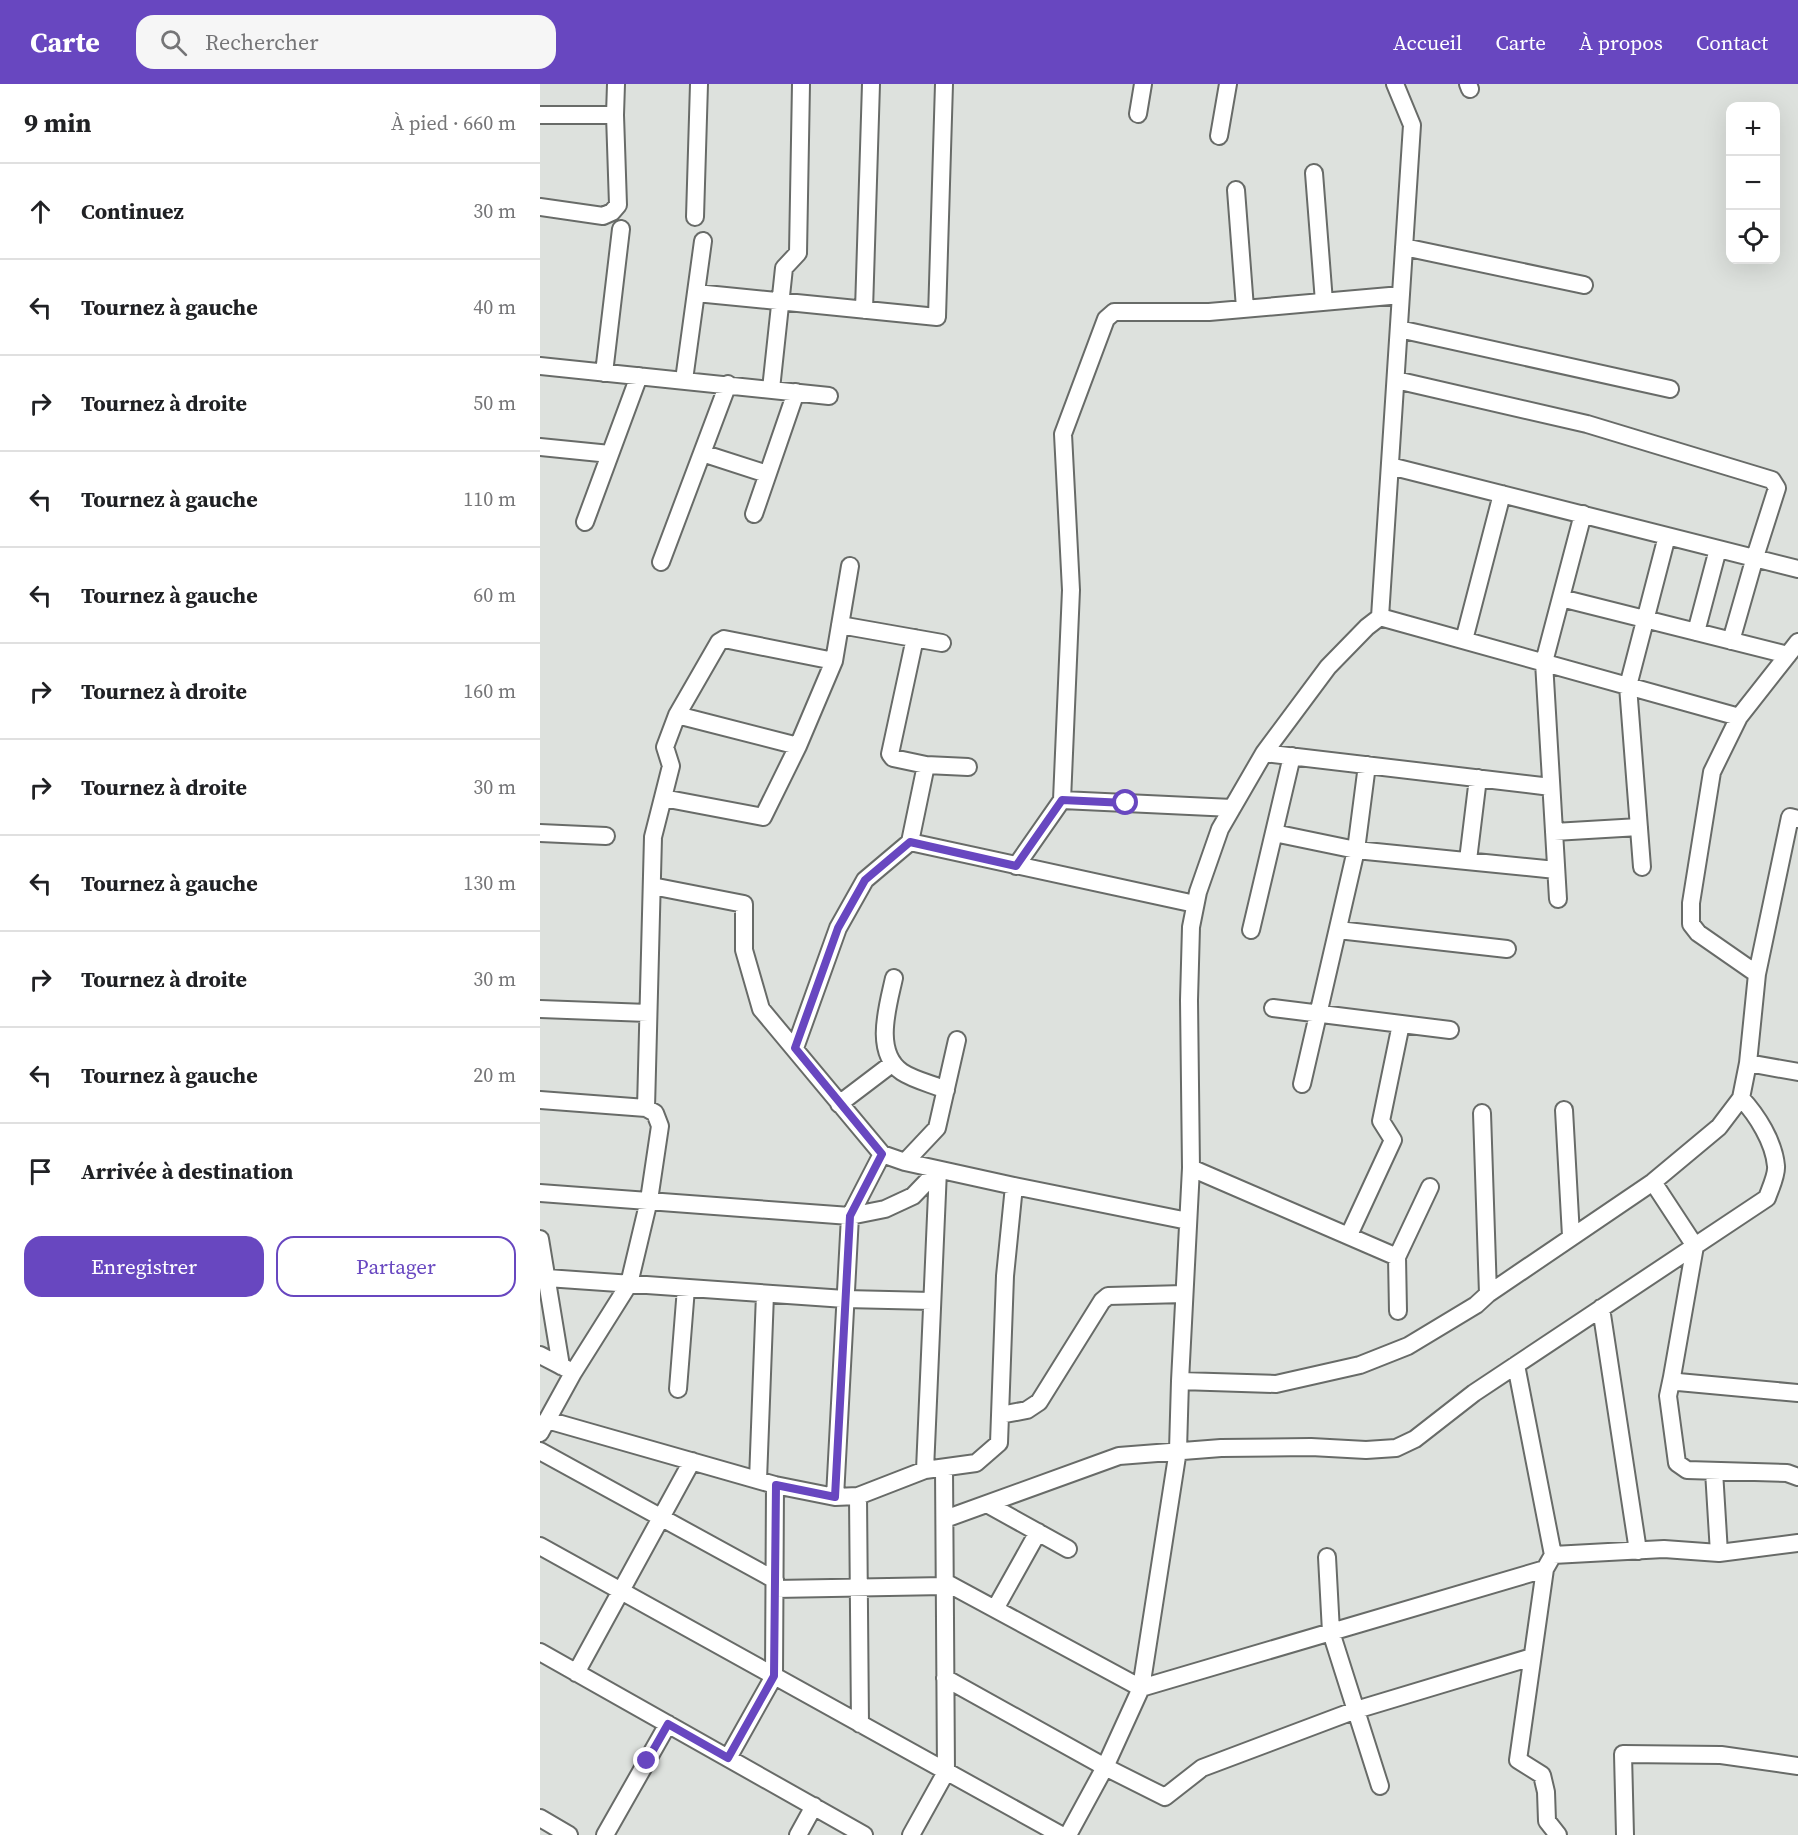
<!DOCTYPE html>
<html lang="fr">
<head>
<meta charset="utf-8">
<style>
	body { margin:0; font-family:"Source Serif 4",serif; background:#f6f6f6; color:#202124 }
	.controls { position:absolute; right:18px; top:18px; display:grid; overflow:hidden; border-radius:12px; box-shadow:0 6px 24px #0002 }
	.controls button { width:54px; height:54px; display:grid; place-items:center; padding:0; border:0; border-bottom:2px solid #e0e0e0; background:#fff; color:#202124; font:30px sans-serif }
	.stop { position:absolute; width:18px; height:18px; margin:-14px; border:4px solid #6847c0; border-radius:50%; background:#fff }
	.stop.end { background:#6847c0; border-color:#fff; box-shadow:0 2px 6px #0008 }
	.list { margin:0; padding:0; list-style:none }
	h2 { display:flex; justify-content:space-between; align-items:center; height:78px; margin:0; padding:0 24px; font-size:26px }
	h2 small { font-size:20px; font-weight:400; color:#757577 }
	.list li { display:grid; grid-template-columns:39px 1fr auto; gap:18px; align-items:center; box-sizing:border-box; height:96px; padding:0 24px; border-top:2px solid #e0e0e0 }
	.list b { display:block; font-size:22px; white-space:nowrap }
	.list em { font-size:20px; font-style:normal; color:#757577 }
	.actions { display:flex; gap:12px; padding:18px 24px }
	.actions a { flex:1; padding:14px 0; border:2px solid #6847c0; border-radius:18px; text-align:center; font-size:21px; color:#6847c0 }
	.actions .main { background:#6847c0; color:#fff }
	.icon { flex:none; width:33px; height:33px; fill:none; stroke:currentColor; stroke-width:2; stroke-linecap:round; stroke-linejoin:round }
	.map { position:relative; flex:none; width:1258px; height:1751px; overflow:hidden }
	header { display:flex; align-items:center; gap:36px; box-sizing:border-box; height:84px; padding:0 30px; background:#6847c0; color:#fff }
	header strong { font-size:28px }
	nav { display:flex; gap:33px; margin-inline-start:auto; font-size:21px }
	.search { width:420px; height:54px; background:#f6f6f6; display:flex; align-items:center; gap:15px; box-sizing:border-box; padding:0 21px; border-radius:18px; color:#757577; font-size:22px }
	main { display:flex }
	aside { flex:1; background:#fff }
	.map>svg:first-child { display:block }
</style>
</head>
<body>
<header>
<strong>Carte</strong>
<div class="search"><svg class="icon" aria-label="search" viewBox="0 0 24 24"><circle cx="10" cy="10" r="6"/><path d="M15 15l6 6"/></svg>Rechercher</div>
<nav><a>Accueil</a><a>Carte</a><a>À propos</a><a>Contact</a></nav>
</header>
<main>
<aside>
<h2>9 min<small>À pied · 660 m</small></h2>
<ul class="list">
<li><svg class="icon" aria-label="ahead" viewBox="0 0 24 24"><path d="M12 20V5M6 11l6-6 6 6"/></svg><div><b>Continuez</b></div><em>30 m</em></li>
<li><svg class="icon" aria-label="left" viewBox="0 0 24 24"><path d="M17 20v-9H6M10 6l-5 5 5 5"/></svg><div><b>Tournez à gauche</b></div><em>40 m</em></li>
<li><svg class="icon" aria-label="right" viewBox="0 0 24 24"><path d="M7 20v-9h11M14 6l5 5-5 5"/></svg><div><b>Tournez à droite</b></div><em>50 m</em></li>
<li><svg class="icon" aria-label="left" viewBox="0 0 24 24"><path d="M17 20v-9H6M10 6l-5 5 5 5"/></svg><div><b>Tournez à gauche</b></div><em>110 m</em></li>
<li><svg class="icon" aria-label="left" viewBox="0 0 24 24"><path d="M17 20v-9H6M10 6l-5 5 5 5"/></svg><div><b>Tournez à gauche</b></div><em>60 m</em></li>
<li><svg class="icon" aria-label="right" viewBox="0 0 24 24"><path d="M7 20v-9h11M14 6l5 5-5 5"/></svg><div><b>Tournez à droite</b></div><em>160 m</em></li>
<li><svg class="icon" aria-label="right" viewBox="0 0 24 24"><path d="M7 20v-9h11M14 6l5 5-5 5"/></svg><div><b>Tournez à droite</b></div><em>30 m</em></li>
<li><svg class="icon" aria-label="left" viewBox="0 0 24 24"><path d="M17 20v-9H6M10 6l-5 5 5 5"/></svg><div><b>Tournez à gauche</b></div><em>130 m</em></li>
<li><svg class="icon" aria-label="right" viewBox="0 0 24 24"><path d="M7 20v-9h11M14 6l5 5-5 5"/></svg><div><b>Tournez à droite</b></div><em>30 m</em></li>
<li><svg class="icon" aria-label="left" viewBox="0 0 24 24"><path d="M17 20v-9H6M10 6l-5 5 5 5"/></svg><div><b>Tournez à gauche</b></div><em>20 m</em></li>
<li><svg class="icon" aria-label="arrive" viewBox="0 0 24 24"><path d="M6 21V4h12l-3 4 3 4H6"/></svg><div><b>Arrivée à destination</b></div></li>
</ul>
<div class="actions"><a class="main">Enregistrer</a><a>Partager</a></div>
</aside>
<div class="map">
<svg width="1258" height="1751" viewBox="0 0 1258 1751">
	<rect width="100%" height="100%" fill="#dde1dd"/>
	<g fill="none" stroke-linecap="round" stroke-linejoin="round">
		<defs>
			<path id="minor" d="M928 0 930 5
				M598 30 603 0
				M0 31H75
				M679 52 688 0
				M774 89 784 218
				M696 106 705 224
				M0 123 63 132 72 128 78 121 75 31 76 0
				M155 133 159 0
				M864 163 1044 201
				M156 209 397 233 404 0
				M324 226 331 0
				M859 245 1130 305
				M0 282 289 312
				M64 289 81 145
				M144 296 163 157
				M856 296 1047 340 1232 396 1237 404 1215 473 1191 557
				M231 305 244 184 258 169 261 0
				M0 363 70 370
				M162 369 227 390
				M850 382 1258 485
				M214 430 256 308
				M45 438 99 292
				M121 478 188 300
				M1021 514 1248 571
				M840 533 1199 633
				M300 541 402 559
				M1156 548 1178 465
				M375 554 350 670 353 674 386 681 428 683
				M924 556 962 410
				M137 631 258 662
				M724 669 1011 703
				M123 714 223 733 258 662 294 577 310 482
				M522 716 692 724
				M1014 748 1099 743
				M0 749 66 752
				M734 749 816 766 1016 786
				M370 758 655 820
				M928 776 938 694
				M476 782 522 716 531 506 523 350 566 235 574 228H669L861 211
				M1102 783 1088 602 1127 452
				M112 802 204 820V866L221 925 342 1070 365 1078 474 1102 648 1137
				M1018 815 1004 578 1043 430
				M711 846 752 672
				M798 846 967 865
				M1217 890 1158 849 1151 840V819L1172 688 1199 633 1258 558
				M354 894C348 922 333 968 362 988 374 996 392 1000 406 1006
				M733 924 910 946
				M0 925 108 929
				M255 964 298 844 325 796 370 758 386 681
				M1208 979 1258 988
				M762 1000 816 766 827 681
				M0 1016 106 1024 115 1029 120 1042 109 1116 89 1200 33 1289 0 1349
				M299 1020 353 979
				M106 1024 113 753 131 682 125 663 137 631 179 558 184 555 294 577
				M1024 1026 1031 1152
				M942 1029 948 1210
				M365 1078 397 1044 417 956
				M651 1084 857 1173
				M1113 1098 1155 1162 1132 1293 1138 1298 1258 1309
				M0 1109 310 1132 345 1125 373 1112 398 1086 385 1386
				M809 1151 853 1056 841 1037 861 940
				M0 1155 21 1282
				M7 1194 305 1215 392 1217
				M1061 1224 1098 1467
				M858 1227 857 1173 890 1103
				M0 1271 27 1285
				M976 1281 1013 1471 1005 1485 978 1676 1002 1691 1006 1708 1007 1737 1018 1751
				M1132 1293 1128 1312 1137 1379 1147 1386 1247 1389 1258 1393
				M640 1297 736 1300 820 1281 868 1262 936 1221 948 1210 1113 1098 1179 1043 1201 1014 1208 979 1217 890 1250 733 1258 735
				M138 1305 146 1204
				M460 1331 487 1326 499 1318 562 1217 568 1212 644 1210
				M7 1336 235 1401 295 1413 318 1412 385 1386 436 1379 459 1359 465 1192 474 1102
				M0 1367 235 1496
				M1174 1387 1179 1469
				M218 1396 225 1210
				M318 1412 320 1640
				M295 1413 310 1132 342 1070
				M447 1420 528 1465
				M405 1435 579 1372 681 1364 771 1363 826 1366 856 1364 875 1355 934 1309 1227 1114C1230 1105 1237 1091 1236 1082 1234 1058 1217 1031 1201 1014
				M0 1462 521 1751
				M1013 1471 1124 1465 1179 1469 1258 1459
				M787 1473 791 1548 840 1702
				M405 1498 601 1604 1005 1485
				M235 1505 405 1502
				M455 1525 498 1448
				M0 1568 324 1751
				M36 1589 152 1377
				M405 1594 565 1683 625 1713 662 1684 816 1626 992 1573
				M188 1674 234 1592 235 1401
				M0 1734 29 1751
				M65 1751 128 1640
				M258 1751 274 1722
				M371 1751 406 1688 404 1384
				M528 1751 565 1683 601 1604 638 1366 640 1297 651 1084 649 916 651 843 658 808 680 745 724 669 788 583 827 543 840 533 872 41 855 0
				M1085 1751 1083 1670 1181 1671 1258 1682"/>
		</defs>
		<!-- minor casing -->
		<use href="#minor" stroke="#686b68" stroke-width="20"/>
		<!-- minor -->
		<use href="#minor" stroke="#fff" stroke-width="16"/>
	</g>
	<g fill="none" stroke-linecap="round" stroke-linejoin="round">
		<!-- route -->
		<path stroke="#6847c0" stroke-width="8" d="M107 1677 128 1640 188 1674 234 1592 236 1401 295 1413 310 1132 342 1070 255 964 298 844 325 796 370 758 476 782 522 716 586 719"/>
	</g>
</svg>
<div class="controls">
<button>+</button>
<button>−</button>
<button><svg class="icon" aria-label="locate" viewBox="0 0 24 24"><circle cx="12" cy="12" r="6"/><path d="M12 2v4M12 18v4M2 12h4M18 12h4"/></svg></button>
</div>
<div class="stop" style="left:586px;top:719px"></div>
<div class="stop end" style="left:107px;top:1677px"></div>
</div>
</main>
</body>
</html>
